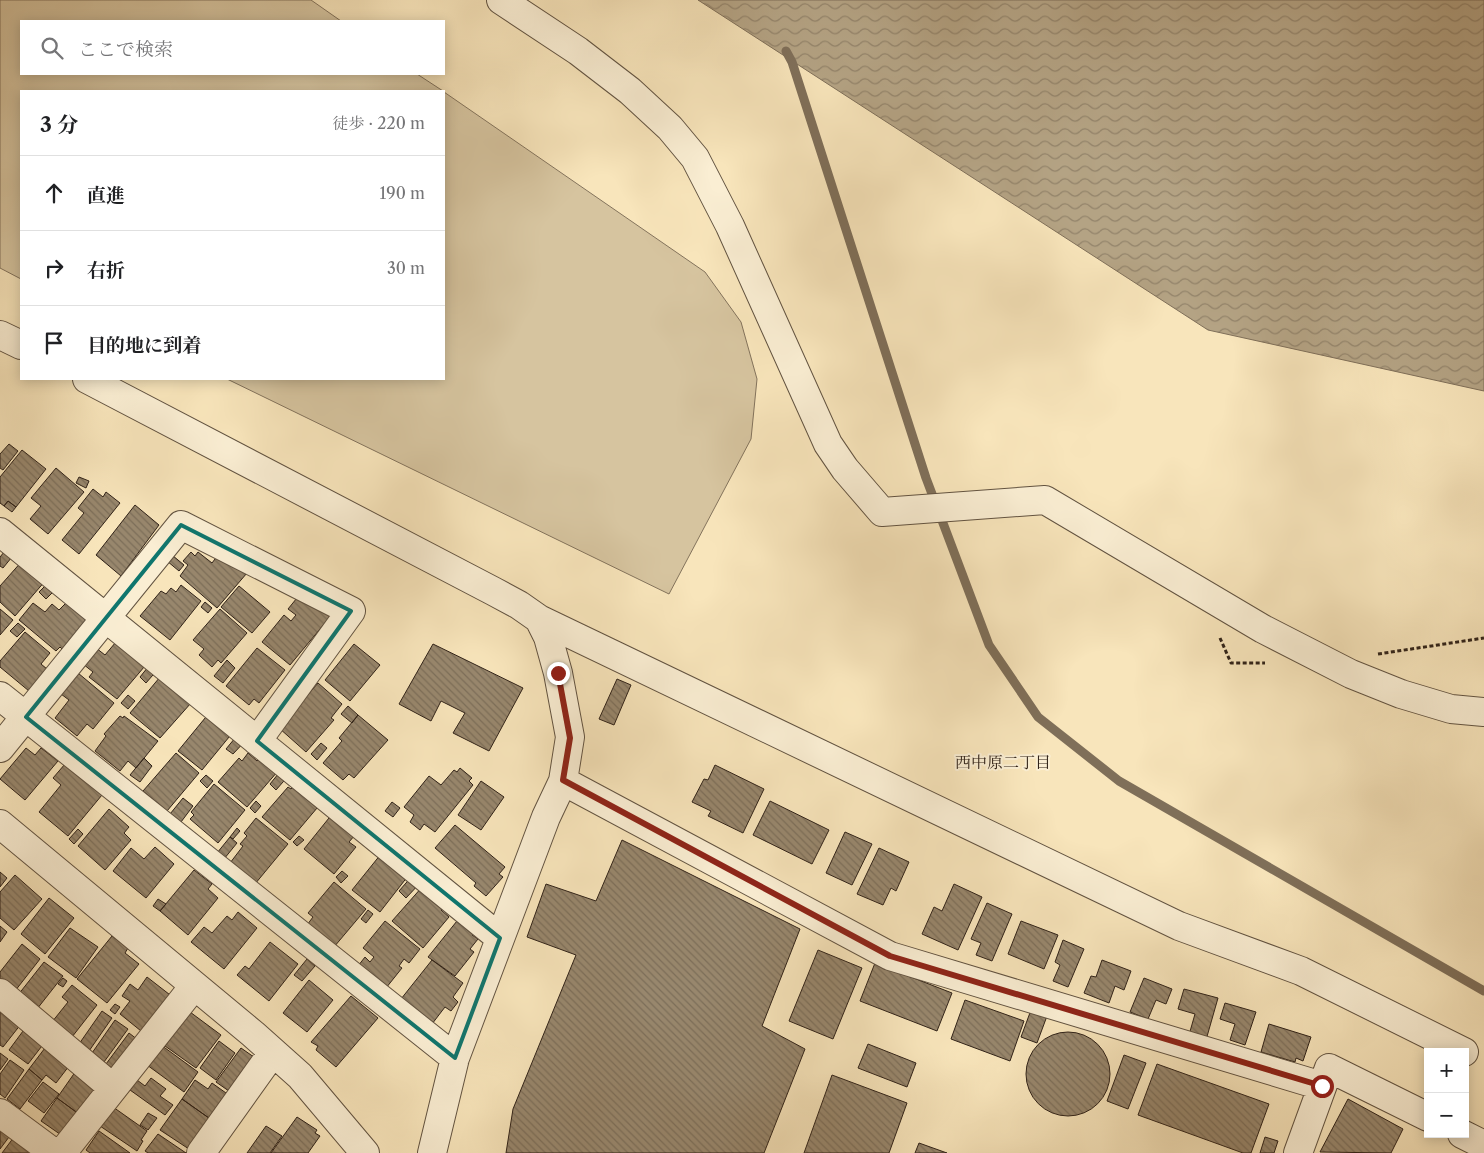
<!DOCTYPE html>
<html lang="ja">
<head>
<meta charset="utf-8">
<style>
	body { margin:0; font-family:"Libre Caslon Text","Noto Serif JP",serif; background:#f6f6f6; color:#202124 }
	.controls { position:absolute; right:15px; bottom:15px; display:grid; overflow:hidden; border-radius:0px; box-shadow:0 2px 12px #0003 }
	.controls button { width:45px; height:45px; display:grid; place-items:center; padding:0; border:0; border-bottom:1px solid #e0e0e0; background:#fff; color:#202124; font:25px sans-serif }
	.stop { position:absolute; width:15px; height:15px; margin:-11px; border:4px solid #8f2418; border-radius:50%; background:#fff }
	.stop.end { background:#8f2418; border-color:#fff; box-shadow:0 1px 5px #0008 }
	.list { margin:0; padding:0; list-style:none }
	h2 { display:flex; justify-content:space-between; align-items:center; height:65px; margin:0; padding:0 20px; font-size:21px }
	h2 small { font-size:16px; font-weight:400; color:#757577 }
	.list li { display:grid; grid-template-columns:32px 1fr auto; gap:15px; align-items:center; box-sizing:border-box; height:75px; padding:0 20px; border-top:1px solid #e0e0e0 }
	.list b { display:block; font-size:19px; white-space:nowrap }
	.list em { font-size:16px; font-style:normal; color:#757577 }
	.icon { flex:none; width:28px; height:28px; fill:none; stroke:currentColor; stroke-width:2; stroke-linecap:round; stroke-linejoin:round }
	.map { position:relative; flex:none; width:1484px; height:1153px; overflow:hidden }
	.search { position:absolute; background:#fff; box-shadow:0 2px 12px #0003; left:20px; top:20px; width:425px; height:55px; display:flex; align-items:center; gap:12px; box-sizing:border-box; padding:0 18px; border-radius:0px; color:#757577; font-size:19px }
	.panel { position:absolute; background:#fff; box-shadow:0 2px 12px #0003; left:20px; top:90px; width:425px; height:290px; border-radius:0px }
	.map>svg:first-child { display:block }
</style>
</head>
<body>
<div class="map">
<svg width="1484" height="1153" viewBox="0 0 1484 1153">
	<defs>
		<pattern id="water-waves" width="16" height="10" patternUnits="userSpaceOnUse" patternTransform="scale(1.25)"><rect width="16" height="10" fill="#b4a384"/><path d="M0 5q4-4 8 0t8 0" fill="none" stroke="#93846b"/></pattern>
		<pattern id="building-back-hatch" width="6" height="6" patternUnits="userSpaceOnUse" patternTransform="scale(1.25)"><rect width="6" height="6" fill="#98876d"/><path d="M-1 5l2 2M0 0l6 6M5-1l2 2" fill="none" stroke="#7c6e59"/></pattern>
	</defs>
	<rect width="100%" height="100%" fill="#f8e5bb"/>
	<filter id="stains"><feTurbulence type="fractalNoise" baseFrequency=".004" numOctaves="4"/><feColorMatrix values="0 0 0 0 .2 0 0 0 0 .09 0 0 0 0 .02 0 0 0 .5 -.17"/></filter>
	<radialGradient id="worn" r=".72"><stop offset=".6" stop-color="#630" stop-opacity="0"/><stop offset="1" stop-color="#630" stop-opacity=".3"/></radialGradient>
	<!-- grass -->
	<path fill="#d6c49f" stroke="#83735c" d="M0 0H311L341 21H21V74H417L443 91H21V279L0 268Z
		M444 92 705 272 741 322 757 379 751 439 669 594 227 379H444Z"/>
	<!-- water -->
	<path fill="url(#water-waves)" stroke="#7f6f59" d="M698 0H1484V391L1208 330Z"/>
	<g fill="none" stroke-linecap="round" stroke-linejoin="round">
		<!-- stream -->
		<path stroke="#7f6f59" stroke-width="9" d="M786 51 792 62 926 478 989 645 1038 717 1119 781 1484 991"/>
	</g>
	<!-- building -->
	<path fill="url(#building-back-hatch)" stroke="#302218" d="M9 444 18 451 3 470 0 468V454Z
		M22 450 46 469 16 507 8 501 4 506 0 503V477Z
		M56 468 84 492 48 534 30 519 41 506 31 498Z
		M79 477 89 481 86 488 76 483Z
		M93 489 103 497 106 492 120 503 79 554 62 540 84 513 78 508Z
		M8 501 16 507 12 512 4 506Z
		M135 505 159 525 121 576 96 555Z
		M9 546 16 552 3 568 0 566V557Z
		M191 552 195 556 198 552 212 563 218 555 233 567 236 564 247 573 217 608 180 576 188 565 183 561Z
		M172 555 184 565 179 571 167 561Z
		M23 560 46 580 15 616 0 602V586Z
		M52 579 59 586 46 599 39 592Z
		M181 585 201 601 170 640 140 616 161 591 166 594 171 588 176 592Z
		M239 586 270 612 252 633 221 607Z
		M301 593 330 617 290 665 262 642 284 615 291 621 296 615 288 609Z
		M67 602 88 619 63 650 60 647 56 651 19 620 33 603 45 612 52 604 59 610Z
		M205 602 212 608 208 613 201 607Z
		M0 609 13 620 0 635Z
		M220 609 247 633 221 663 218 660 212 667 199 655 204 649 193 640Z
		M18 623 25 629 17 637 10 631Z
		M25 632 50 653 41 664 47 669 29 691 0 667V661Z
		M121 636 150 660 117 699 89 677 93 672 83 664 96 648 105 655Z
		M354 644 380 665 350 701 325 680Z
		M433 644 523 688 489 751 453 733 465 713 441 701 431 721 399 704Z
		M257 648 285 670 259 703 254 699 249 705 226 686Z
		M227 660 235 668 223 683 214 676Z
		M152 662 159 668 146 683 140 677Z
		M78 673 114 703 93 729 87 724 77 736 55 718 69 700 61 694Z
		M160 677 191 703 160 738 130 713Z
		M617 679 631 685 614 725 599 719Z
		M318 683 342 704 331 718 334 720 306 752 279 728Z
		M128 695 135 701 128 709 121 703Z
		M348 706 358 715 352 723 341 714Z
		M210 712 234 731 202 770 178 751Z
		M358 715 388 740 354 778 349 774 343 780 323 763 342 741 339 738Z
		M120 716 123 718 124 716 158 741 136 768 128 761 120 771 95 751 106 736 104 734Z
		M240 732 248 738 233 754 226 749Z
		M321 743 327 748 317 760 311 754Z
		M26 748 35 755 41 748 58 761 25 800 0 779Z
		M176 753 199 773 167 811 143 791Z
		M248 753 257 761 261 757 278 771 247 807 218 782 239 758 242 761Z
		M144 758 152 766 140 782 130 775Z
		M65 764 102 795 68 836 39 812 61 785 53 778Z
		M715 765 764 789 743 833 708 816 711 811 692 802 704 779 708 780Z
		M283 768 290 774 276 790 270 784Z
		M460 768 472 778 469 781 473 785 435 832 424 824 420 830 410 822 414 815 404 807 429 776 441 785 454 770 457 772Z
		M206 775 213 781 207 788 200 781Z
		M298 781 323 801 290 840 262 817 288 787 291 789Z
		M481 781 504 797 481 830 458 815Z
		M214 784 245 810 218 843 190 819 194 815 191 812Z
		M183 798 193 806 181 822 170 814Z
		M256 801 261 806 255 813 250 808Z
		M770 801 829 830 812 864 753 835Z
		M392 802 400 808 393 817 385 811Z
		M109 809 129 827 124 833 131 840 105 870 78 846Z
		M333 813 355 835 349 842 356 847 334 874 304 849Z
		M256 818 288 844 255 884 230 863 243 846 240 844 247 836 244 833Z
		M455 825 505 867 499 874 503 877 486 896 474 886 476 883 435 848Z
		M237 828 240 831 233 839 230 837Z
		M78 829 83 834 74 844 69 839Z
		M845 832 872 844 852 885 826 873Z
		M299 836 304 840 297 846 293 842Z
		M230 837 237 843 224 859 217 853Z
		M622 840 800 929 762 1026 805 1049 764 1153H506L513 1109 576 955 527 937 546 884 596 901Z
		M155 847 174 864 146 898 113 871 131 848 144 859Z
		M879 848 909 862 896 891 891 888 883 905 857 894Z
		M381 854 408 876 380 912 352 890Z
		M194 870 212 884 208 889 218 898 188 935 160 911Z
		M342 871 348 876 341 883 336 877Z
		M0 872 7 878 0 887Z
		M15 875 42 899 14 930 0 918V892Z
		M413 875 421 882 406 898 399 891Z
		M334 882 366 909 334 947 307 925 313 917 308 913Z
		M954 884 982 897 958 950 922 934 934 907 942 911Z
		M423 886 445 905 441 910 449 917 423 948 392 921Z
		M49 898 74 918 45 954 21 934Z
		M158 899 166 904 160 911 153 906Z
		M987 903 1012 914 992 961 976 955 981 943 971 939Z
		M368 910 373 914 366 923 361 919Z
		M238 912 257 928 224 969 191 942 204 927 212 933 227 916 232 920Z
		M461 916 477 928 472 935 478 939 470 949 474 952 455 976 428 957Z
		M385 921 420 949 409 963 404 959 399 966 402 968 386 988 358 966 365 957 370 962 374 957 363 948Z
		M1021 921 1058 935 1044 969 1008 954Z
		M0 926 7 932 0 942Z
		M70 928 98 947 76 978 48 957Z
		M112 936 128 948 125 953 139 964 107 1003 77 979Z
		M1063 940 1084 949 1068 987 1053 981 1060 965 1055 962Z
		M270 942 298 964 269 1001 237 975 245 966 249 969Z
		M22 944 40 959 15 991 0 979V972Z
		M818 950 862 968 833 1039 789 1021Z
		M307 959 315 966 302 981 294 975Z
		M432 960 463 983 453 997 458 1002 451 1011 445 1007 432 1024 401 999Z
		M1102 960 1131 971 1124 990 1115 986 1109 1003 1084 993 1091 976 1096 977Z
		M44 962 63 976 37 1009 18 995Z
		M875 963 952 993 937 1031 860 1001Z
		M147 977 174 998 146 1035 120 1014 130 1001 122 996 130 984 138 990Z
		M63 978 67 981 63 987 58 984Z
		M1144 978 1172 989 1166 1004 1156 1000 1148 1019 1130 1012Z
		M309 980 333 1000 307 1032 283 1013Z
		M72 985 97 1005 72 1037 52 1022 68 1002 62 997Z
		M1184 989 1218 998 1206 1040 1189 1035 1195 1014 1178 1009Z
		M351 996 378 1018 336 1067 316 1050 318 1046 311 1042Z
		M965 1000 1024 1021 1010 1061 951 1039Z
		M1225 1003 1256 1012 1245 1045 1230 1040 1235 1024 1220 1019Z
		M115 1004 120 1007 115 1014 110 1010Z
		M0 1007 21 1024 3 1047 0 1045Z
		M1031 1010 1047 1016 1037 1043 1021 1037Z
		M102 1011 112 1018 89 1051 79 1044Z
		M190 1012 221 1035 196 1068 165 1046Z
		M115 1020 128 1029 104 1062 92 1053Z
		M1269 1024 1311 1037 1303 1061 1296 1058 1295 1062 1261 1052Z
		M26 1027 45 1042 28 1064 9 1050Z
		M1026 1074a42 42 0 1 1 84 0a42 42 0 1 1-84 0Z
		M129 1033 142 1043 120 1074 106 1064Z
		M219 1041 235 1053 216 1080 200 1068Z
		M48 1044 69 1066 56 1083 46 1075 42 1080 29 1069Z
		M868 1044 916 1063 907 1087 858 1068Z
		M161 1045 198 1072 184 1092 147 1065Z
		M241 1048 261 1062 236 1096 216 1082Z
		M0 1053 8 1059 0 1070Z
		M1124 1055 1146 1063 1128 1109 1107 1101Z
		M10 1060 24 1070 5 1098 0 1094V1074Z
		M1157 1064 1269 1104 1251 1153H1243L1138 1115Z
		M78 1068 104 1087 83 1117 57 1098Z
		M29 1069 42 1080 20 1109 7 1099Z
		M832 1075 907 1103 889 1153H804Z
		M151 1078 166 1089 160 1096 173 1105 165 1115 130 1090 137 1080 145 1086Z
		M195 1080 208 1089 212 1083 233 1098 216 1123 182 1099Z
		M43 1082 59 1094 44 1113 28 1101Z
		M57 1098 83 1117 67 1139 41 1121Z
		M182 1099 216 1123 195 1153 160 1130Z
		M1348 1099 1403 1129 1391 1153 1320 1152Z
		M113 1107 147 1131 141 1140 143 1141 137 1151 100 1126Z
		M148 1113 157 1118 148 1130 140 1125Z
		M297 1117 317 1130 315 1133 320 1136 308 1153H271Z
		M0 1125 12 1133 0 1149Z
		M266 1126 282 1136 270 1153H247Z
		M99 1131 130 1153H90L86 1150Z
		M158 1134 186 1153H148L145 1151Z
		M14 1137 36 1153H2Z
		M1265 1137 1278 1141 1274 1153H1260Z
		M919 1143 947 1153H915Z"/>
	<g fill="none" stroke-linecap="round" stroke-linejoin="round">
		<defs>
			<path id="minor" d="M501 0 578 51 630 91 670 128 695 158 730 226 828 444 845 469 882 512 1045 500 1263 629 1351 674 1401 694 1451 709 1484 712
				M0 335 21 345
				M87 379 493 591 519 605 539 619 1179 926 1301 971 1464 1052
				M0 532 500 938
				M0 696 455 1058
				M0 748 181 525 351 611 257 741
				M563 781 890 956 1322 1086
				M0 824 253 1034 300 1076 365 1153
				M0 993 113 1088
				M0 1113 54 1153
				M1462 1134 1484 1145
				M62 1153 194 986
				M201 1153 273 1052
				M432 1153 455 1058 546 817 563 781 570 737 558 673 548 637 539 619
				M1298 1153 1329 1068 1428 1117"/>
		</defs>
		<!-- minor casing -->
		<use href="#minor" stroke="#625341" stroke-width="30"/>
		<!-- path -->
		<path stroke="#302218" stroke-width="3" stroke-dasharray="4 2.5" stroke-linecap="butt" d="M1220 638 1231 663H1265
			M1378 654 1484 638"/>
		<!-- minor -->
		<use href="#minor" stroke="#faeed3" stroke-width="28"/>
	</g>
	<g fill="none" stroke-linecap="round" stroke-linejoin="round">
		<!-- route -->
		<path stroke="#8f2418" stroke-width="6" d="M558 673 570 738 563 780 890 956 1322 1086"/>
	</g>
	<!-- marked area -->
	<path fill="none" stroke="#0f766e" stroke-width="4" stroke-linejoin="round" d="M181 525 351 611 257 741 500 938 455 1058 26 717Z"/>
	<g text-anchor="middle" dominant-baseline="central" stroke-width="4" stroke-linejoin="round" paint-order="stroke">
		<!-- neighbourhood labels -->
		<g font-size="16" fill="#302218" stroke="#faeed3">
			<text x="1003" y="762">西中原二丁目</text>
		</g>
	</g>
	<rect width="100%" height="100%" filter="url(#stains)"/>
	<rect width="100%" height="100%" fill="url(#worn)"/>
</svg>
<div class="controls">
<button>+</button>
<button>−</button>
</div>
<div class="stop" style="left:1322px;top:1086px"></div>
<div class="stop end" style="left:558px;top:673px"></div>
<div class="search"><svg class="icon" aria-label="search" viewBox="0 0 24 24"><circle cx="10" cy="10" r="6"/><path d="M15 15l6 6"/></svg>ここで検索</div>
<section class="panel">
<h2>3 分<small>徒歩 · 220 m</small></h2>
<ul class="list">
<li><svg class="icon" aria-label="ahead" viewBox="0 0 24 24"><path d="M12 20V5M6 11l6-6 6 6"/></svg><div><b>直進</b></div><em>190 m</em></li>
<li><svg class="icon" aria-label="right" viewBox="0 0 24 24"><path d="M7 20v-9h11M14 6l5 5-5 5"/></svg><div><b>右折</b></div><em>30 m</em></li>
<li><svg class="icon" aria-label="arrive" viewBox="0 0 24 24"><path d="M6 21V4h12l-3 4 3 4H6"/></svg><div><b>目的地に到着</b></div></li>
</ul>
</section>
</div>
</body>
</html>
